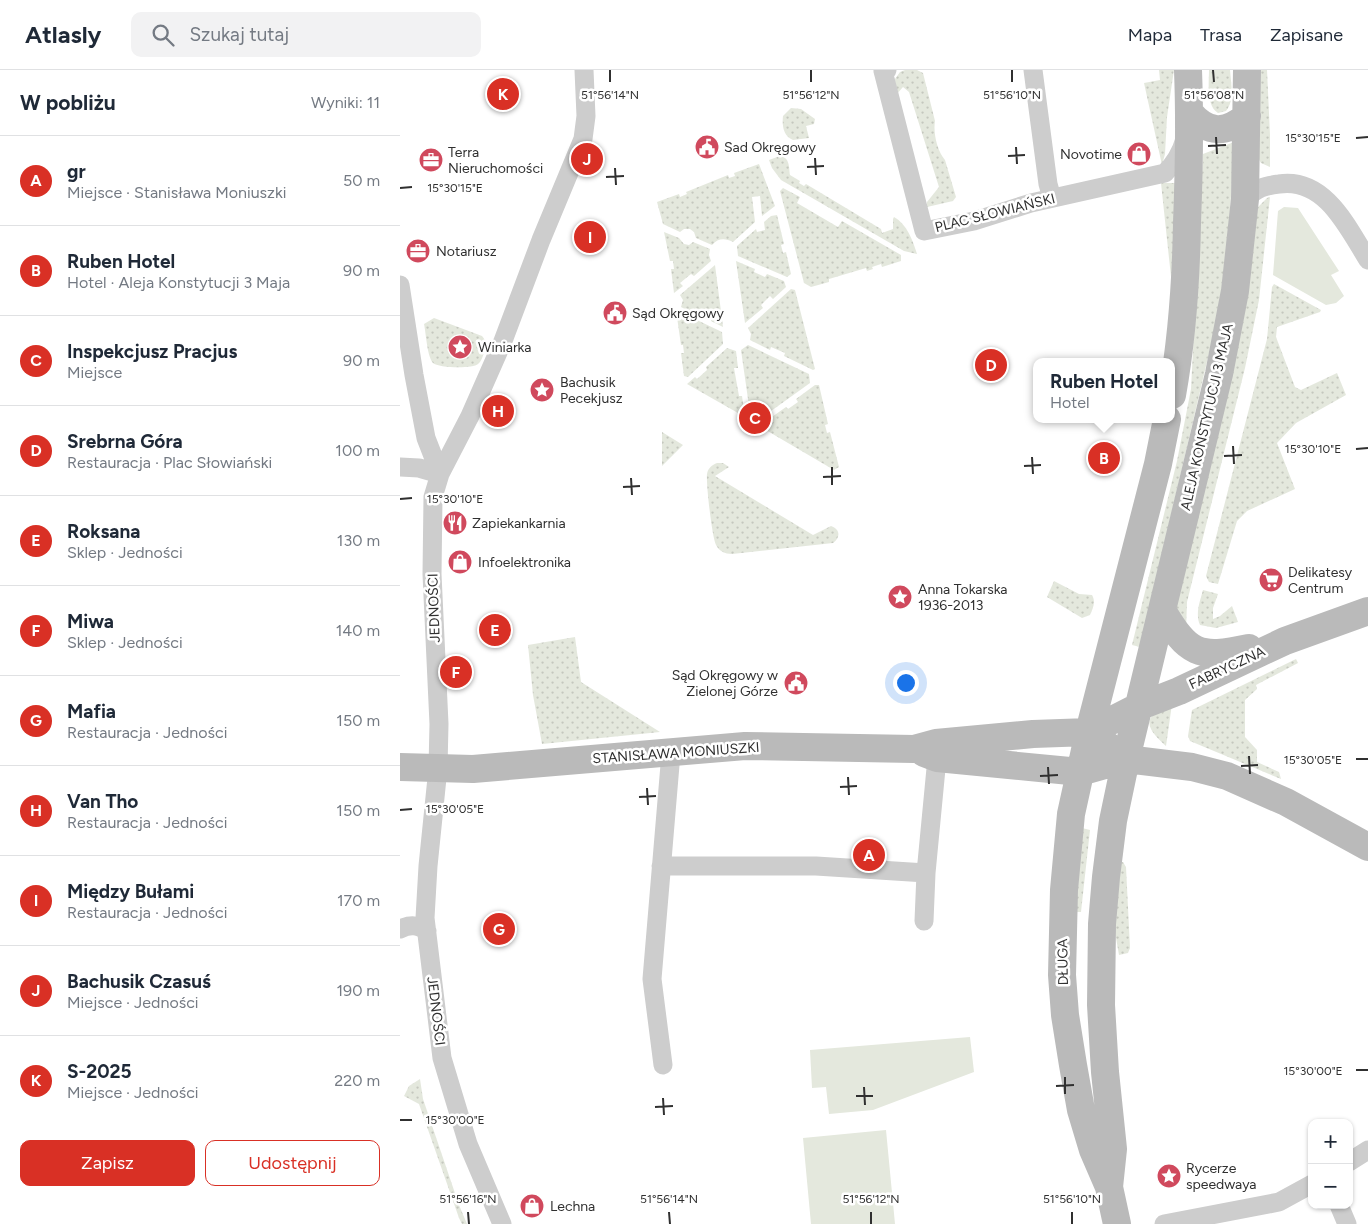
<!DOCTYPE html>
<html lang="pl">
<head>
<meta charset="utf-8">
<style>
	body { margin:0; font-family:Figtree,sans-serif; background:#f2f2f3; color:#1f2937 }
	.controls { position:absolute; right:15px; bottom:15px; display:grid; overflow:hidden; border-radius:10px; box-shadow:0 1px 4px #0004 }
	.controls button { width:45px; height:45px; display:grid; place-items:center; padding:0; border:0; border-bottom:1px solid #e0e1e3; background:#fff; color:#1f2937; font:25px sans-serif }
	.you { position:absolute; left:505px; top:612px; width:18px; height:18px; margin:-12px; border:4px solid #fff; border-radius:50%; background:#1a73e8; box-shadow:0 0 0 8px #1a73e833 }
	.badge { display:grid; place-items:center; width:32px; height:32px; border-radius:50%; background:#d93025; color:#fff; font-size:16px; font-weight:700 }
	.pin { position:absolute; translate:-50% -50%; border:2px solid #fff; box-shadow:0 1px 5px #0006 }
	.popup { position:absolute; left:633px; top:288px; width:142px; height:65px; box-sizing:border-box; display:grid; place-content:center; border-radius:10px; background:#fff; filter:drop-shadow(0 1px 4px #0005); font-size:16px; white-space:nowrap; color:#747a83 }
	.popup b { font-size:19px; color:#1f2937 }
	.popup::after { content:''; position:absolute; left:50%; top:100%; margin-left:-10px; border:10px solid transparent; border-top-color:#fff }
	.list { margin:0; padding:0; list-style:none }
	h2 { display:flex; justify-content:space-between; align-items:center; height:65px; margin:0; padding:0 20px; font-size:21px }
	h2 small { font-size:16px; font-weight:400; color:#747a83 }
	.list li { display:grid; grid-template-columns:32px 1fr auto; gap:15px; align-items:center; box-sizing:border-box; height:90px; padding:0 20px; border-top:1px solid #e0e1e3 }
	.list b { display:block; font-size:19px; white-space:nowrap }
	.list p { margin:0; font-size:16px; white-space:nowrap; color:#747a83 }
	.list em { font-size:16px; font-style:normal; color:#747a83 }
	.actions { display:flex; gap:10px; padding:15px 20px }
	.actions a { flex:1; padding:11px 0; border:1px solid #d93025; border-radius:10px; text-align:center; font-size:18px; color:#d93025 }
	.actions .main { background:#d93025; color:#fff }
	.icon { flex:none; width:28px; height:28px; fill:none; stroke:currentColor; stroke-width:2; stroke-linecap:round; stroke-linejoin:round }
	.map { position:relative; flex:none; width:968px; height:1154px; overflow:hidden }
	header { display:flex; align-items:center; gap:30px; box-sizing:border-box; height:70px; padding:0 25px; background:#fff; border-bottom:1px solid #e0e1e3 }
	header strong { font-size:24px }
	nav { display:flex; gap:28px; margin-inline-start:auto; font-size:18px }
	.search { width:350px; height:45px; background:#f2f2f3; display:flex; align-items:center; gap:12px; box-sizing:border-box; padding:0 18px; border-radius:10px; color:#747a83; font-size:19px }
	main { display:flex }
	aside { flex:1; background:#fff }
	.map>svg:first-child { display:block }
</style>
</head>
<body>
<header>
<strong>Atlasly</strong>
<div class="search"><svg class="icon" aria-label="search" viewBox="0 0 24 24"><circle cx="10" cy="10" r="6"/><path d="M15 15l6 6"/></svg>Szukaj tutaj</div>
<nav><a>Mapa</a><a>Trasa</a><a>Zapisane</a></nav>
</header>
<main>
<aside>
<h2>W pobliżu<small>Wyniki: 11</small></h2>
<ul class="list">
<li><span class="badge">A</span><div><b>gr</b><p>Miejsce · Stanisława Moniuszki</p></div><em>50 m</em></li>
<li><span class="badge">B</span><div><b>Ruben Hotel</b><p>Hotel · Aleja Konstytucji 3 Maja</p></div><em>90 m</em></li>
<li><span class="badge">C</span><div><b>Inspekcjusz Pracjus</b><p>Miejsce</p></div><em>90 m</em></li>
<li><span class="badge">D</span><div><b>Srebrna Góra</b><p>Restauracja · Plac Słowiański</p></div><em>100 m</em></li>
<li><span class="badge">E</span><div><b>Roksana</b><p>Sklep · Jedności</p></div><em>130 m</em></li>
<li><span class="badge">F</span><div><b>Miwa</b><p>Sklep · Jedności</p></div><em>140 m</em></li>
<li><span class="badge">G</span><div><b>Mafia</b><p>Restauracja · Jedności</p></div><em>150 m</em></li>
<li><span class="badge">H</span><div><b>Van Tho</b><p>Restauracja · Jedności</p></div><em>150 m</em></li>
<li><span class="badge">I</span><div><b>Między Bułami</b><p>Restauracja · Jedności</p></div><em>170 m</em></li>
<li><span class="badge">J</span><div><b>Bachusik Czasuś</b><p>Miejsce · Jedności</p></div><em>190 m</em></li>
<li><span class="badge">K</span><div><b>S-2025</b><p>Miejsce · Jedności</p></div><em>220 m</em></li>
</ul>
<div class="actions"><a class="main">Zapisz</a><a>Udostępnij</a></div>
</aside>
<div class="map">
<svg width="968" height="1154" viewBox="0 0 968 1154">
	<defs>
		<pattern id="grass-dots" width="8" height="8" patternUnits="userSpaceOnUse" patternTransform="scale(1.25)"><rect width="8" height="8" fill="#e4e8dd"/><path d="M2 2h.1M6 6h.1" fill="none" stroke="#c4c7be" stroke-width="1.8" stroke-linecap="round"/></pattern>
	</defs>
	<rect width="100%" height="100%" fill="#fff"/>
	<!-- grass -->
	<path fill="url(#grass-dots)" d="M505 0H517L523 3 535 51C533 62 537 81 545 90L556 127 553 131 527 137V132L539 117 509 22 503 17 496 25 495 9 500 2Z
		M759 0H774L767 47 765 84 762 95 744 13 760 10Z
		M809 0H830C831 15 835 29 826 41L818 43C806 36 809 13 809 0Z
		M858 0H867L870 65V97L861 93 858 88Z
		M391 38 401 39 415 49 414 54 406 56 409 68 393 70C383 66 382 55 383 46Z
		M834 72 827 197 813 266 740 577 732 575 777 391 791 319 803 84Z
		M380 86C390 87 389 98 390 105L400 111 399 113 404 116 406 114 481 159 482 163 493 159V149L494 147C507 154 513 171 517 184L504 181 381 110 372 98 369 90Z
		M359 94 375 136 362 146 360 126 352 127 355 152 333 172C325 168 318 168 312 175L296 168 294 162 290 159H284L280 162 263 154 257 132 279 124 280 127 287 124 286 122 328 105 329 108 335 106 334 103Z
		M761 113H778L772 216Z
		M383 118 400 127 397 133 438 157 442 151 501 185V191L482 197 481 194 472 197 473 199 467 201 466 198 429 209V212L411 217 404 213 380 121Z
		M870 127 859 230 845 298 787 532 786 561 775 533 858 137 867 128Z
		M377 145 384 174 381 175 383 183 386 182 391 204 387 207 338 186 337 176 356 159 357 162 365 160 364 152 371 146Z
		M264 162 279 168 284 174 289 175 293 172 310 179 309 185 311 191 294 206 291 204 280 213 283 216 274 223 271 199H274L273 191H270Z
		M336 191 355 199 354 202 365 207 367 204 384 211 386 217 373 229 370 226 361 235 363 238 345 253Z
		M315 195 323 257 311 251V248L300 243 299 246 281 237 283 230 280 225Z
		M874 214 921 240 920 242 877 257 876 267 895 317 901 320 937 303 946 325 896 353 877 373 895 419 847 441 837 451 818 514 809 512 806 506 867 269 872 217Z
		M391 219 395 220 415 299 413 300 384 286 385 283 371 277 370 280 350 270 351 264 348 258Z
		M276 240 322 262 323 274 288 307 284 306 281 283H284L283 275H281Z
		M34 248 82 266C86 271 87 274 85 280 83 285 82 291 78 294 73 299 38 298 33 293 27 286 26 263 24 254Z
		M348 275 409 304 410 313 360 349 357 345 350 343 341 280Z
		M327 278 336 281 338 298H334L339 326H342L345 347 287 314 295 307 297 309 307 300 306 297Z
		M415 315H419L428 354 425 355 427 363 430 362 439 397 434 400 359 356 386 337 388 339 398 332 396 329Z
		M262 362 283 375 262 396Z
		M317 393H323L329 397 315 406 413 465 431 456C440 459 441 467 433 473L332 484C325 484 319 481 316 475 312 467 306 414 307 404 308 398 312 395 317 393Z
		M654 511 679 524 692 525C696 532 693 538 690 545L682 548 647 527Z
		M803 520 818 524 813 538V549L820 546 832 536 838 552 816 558 800 555C795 544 800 531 803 520Z
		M175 567 181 612 260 662 142 674 133 625 128 575Z
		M896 589 898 593 856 615 857 619 845 630V667L857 680V692L879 702 881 709 790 671 788 666 792 640Z
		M772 634 766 676C759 669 742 656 753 645 757 640 767 637 772 634Z
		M682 758 690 760 681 842H676Z
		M723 792 726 797 730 878 728 883 719 885 715 862 719 793Z
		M20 1009 23 1029 59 1135 67 1154H62L59 1148 19 1034 4 1026 9 1016Z"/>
	<!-- green -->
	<path fill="#e4e8dd" d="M884 137 898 138 939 201 931 205 944 226 936 233 926 235 873 205 878 141Z
		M570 967 574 1002 473 1040 429 1044 426 1017 412 1018 410 980Z
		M486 1060 495 1154H411L403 1068Z"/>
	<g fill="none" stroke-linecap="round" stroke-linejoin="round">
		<!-- street -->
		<path stroke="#cdcdcd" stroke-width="19" d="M487 0 483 1 524 161 574 151 631 133 765 103C775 93 781 83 785 69
			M633 0 648 114 652 128
			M845 129C858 118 863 116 879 114 925 107 948 158 968 190
			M0 215 14 305 26 368 40 404
			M0 397 19 398 40 404
			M261 796H416L526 803 537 688
			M524 851 526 803
			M0 859C11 854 17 855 27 861
			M263 995 252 909 271 683
			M949 1092 968 1080
			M939 1135 947 1154
			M102 1154 68 1074 42 988 25 848 28 796 38 698 39 654 32 504 33 427 40 404 70 346 103 271 141 170 183 69 186 46 184 0
			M764 1154 879 1132 912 1114"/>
		<!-- secondary -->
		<path stroke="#bababa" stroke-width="28" d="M790 43C808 64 826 64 847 46
			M772 325C782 269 786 211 787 153 789 102 790 51 788 0
			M762 540C788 584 798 589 849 578
			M689 662 738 637 779 621 885 571 968 541
			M524 683 537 688 680 702 726 689 792 697 827 706 886 732 968 777
			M0 697 73 699 345 676 514 679 536 673 633 664 689 662 726 689
			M709 1117 713 1079 705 1002 701 935 702 854 706 807 713 751 726 689 819 304 835 221 845 129 847 0
			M717 1154 709 1117 693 1080 681 1040 673 995 665 945 662 905 664 820 671 744 689 662 758 394 767 349"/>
	</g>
	<!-- ticks -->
	<path fill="none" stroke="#303030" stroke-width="2" d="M210 0V12M411 0V12M612 0V12M813 0 814 12M816 67 817 84M956 68 968 67M808 76 826 75M616 77 617 94M608 86 625 85M415 88 416 105M407 97 424 96M215 98 216 115M206 107 224 106M0 118 12 117M833 376 834 394M956 379 968 378M824 386 842 385M632 387 633 404M624 396 641 395M432 397V415M423 407 441 406M231 408 232 425M223 417 240 416M0 429 12 428M849 686 850 704M956 689H968M841 696 858 695M648 697 649 714M640 706 658 705M448 707 449 725M440 717 457 716M247 718 248 735M239 727 256 726M0 740 12 739M956 1000H968M665 1007V1024M656 1016 674 1015M464 1017 465 1035M456 1026H473M263 1028 264 1045M255 1037 273 1036M0 1050H12M68 1142 69 1154M269 1142 270 1154M471 1142V1154M672 1142V1154"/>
	<!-- icons -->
	<defs>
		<symbol id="civic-disc" viewBox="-11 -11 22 22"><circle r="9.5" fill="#d0495d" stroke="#fff"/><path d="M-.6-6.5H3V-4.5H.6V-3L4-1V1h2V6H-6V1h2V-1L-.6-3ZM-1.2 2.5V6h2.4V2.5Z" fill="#fff"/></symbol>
		<symbol id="shop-disc" viewBox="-11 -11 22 22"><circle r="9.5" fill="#d0495d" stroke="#fff"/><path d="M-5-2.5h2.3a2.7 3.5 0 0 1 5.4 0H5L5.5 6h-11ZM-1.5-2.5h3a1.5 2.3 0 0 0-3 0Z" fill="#fff"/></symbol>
		<symbol id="office-disc" viewBox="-11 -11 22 22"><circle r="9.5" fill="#d0495d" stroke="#fff"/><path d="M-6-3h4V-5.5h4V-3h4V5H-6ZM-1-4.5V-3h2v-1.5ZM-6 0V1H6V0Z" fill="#fff"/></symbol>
		<symbol id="sight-disc" viewBox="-11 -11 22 22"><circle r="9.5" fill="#d0495d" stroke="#fff"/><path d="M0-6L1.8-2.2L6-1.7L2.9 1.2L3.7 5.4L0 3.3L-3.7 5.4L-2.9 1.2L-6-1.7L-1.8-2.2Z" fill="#fff"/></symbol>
		<symbol id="restaurant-disc" viewBox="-11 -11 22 22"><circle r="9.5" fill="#d0495d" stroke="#fff"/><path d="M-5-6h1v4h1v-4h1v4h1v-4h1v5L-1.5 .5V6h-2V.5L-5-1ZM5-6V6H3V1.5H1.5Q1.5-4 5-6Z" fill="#fff"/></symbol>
		<symbol id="supermarket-disc" viewBox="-11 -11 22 22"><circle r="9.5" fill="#d0495d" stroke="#fff"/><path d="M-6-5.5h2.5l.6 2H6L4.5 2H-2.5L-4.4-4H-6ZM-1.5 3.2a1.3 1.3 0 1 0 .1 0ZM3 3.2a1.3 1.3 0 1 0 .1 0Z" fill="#fff"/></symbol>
	</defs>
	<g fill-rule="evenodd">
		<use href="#civic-disc" x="293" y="63" width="28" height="28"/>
		<use href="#shop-disc" x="725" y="70" width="28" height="28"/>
		<use href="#office-disc" x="17" y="76" width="28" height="28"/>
		<use href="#office-disc" x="4" y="167" width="28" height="28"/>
		<use href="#civic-disc" x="201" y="229" width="28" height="28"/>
		<use href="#sight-disc" x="46" y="263" width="28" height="28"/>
		<use href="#sight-disc" x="128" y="306" width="28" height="28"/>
		<use href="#restaurant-disc" x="41" y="439" width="28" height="28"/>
		<use href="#shop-disc" x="46" y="478" width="28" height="28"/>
		<use href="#supermarket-disc" x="857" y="496" width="28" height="28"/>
		<use href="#sight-disc" x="486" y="513" width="28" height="28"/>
		<use href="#civic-disc" x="382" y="599" width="28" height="28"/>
		<use href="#sight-disc" x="755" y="1092" width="28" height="28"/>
		<use href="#shop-disc" x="118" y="1122" width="28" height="28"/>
	</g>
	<g text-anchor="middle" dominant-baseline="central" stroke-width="5" stroke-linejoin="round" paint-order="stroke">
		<!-- poi labels -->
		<g font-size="14" fill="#303030" stroke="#fff" text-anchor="start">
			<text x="324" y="77">Sad Okręgowy</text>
			<text x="48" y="82">Terra<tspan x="48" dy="16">Nieruchomości</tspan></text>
			<text x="722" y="84" text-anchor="end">Novotime</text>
			<text x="36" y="181">Notariusz</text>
			<text x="232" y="243">Sąd Okręgowy</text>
			<text x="78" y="277">Winiarka</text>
			<text x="160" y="312">Bachusik<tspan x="160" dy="16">Pecekjusz</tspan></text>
			<text x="72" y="453">Zapiekankarnia</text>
			<text x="78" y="492">Infoelektronika</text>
			<text x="888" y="502">Delikatesy<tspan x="888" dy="16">Centrum</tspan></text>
			<text x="518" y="519">Anna Tokarska<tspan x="518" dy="16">1936-2013</tspan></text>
			<text x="378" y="605" text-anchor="end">Sąd Okręgowy w<tspan x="378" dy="16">Zielonej Górze</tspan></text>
			<text x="786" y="1098">Rycerze<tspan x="786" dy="16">speedwaya</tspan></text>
			<text x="150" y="1136">Lechna</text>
		</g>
		<!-- street labels -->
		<g font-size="14" fill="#303030" stroke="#fff">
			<text transform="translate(595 143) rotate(-14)">PLAC SŁOWIAŃSKI</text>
			<text transform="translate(807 347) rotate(-77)">ALEJA KONSTYTUCJI 3 MAJA</text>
			<text transform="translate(34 538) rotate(-92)">JEDNOŚCI</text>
			<text transform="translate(827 598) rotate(-25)">FABRYCZNA</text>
			<text transform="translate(276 683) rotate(-4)">STANISŁAWA MONIUSZKI</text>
			<text transform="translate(663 892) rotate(-91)">DŁUGA</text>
			<text transform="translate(36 941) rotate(83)">JEDNOŚCI</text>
		</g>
	</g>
	<g font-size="12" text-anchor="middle" fill="#303030" stroke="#fff" stroke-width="5" stroke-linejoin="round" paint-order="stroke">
		<text x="210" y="29">51°56'14"N</text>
		<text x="411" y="29">51°56'12"N</text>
		<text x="612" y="29">51°56'10"N</text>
		<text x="814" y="29">51°56'08"N</text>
		<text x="913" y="72">15°30'15"E</text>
		<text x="55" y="122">15°30'15"E</text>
		<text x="913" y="383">15°30'10"E</text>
		<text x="55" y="433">15°30'10"E</text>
		<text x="913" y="694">15°30'05"E</text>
		<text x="55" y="743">15°30'05"E</text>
		<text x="913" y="1005">15°30'00"E</text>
		<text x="55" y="1054">15°30'00"E</text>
		<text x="68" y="1133">51°56'16"N</text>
		<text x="269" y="1133">51°56'14"N</text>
		<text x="471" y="1133">51°56'12"N</text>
		<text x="672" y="1133">51°56'10"N</text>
	</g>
</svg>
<div class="controls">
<button>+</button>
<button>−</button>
</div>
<div class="you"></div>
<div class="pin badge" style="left:469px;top:785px">A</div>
<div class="pin badge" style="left:704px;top:388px">B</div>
<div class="popup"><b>Ruben Hotel</b>Hotel</div>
<div class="pin badge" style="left:355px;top:348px">C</div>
<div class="pin badge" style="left:591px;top:295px">D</div>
<div class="pin badge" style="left:95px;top:560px">E</div>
<div class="pin badge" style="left:56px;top:602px">F</div>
<div class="pin badge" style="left:99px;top:859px">G</div>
<div class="pin badge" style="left:98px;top:341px">H</div>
<div class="pin badge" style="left:190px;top:167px">I</div>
<div class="pin badge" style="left:187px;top:89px">J</div>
<div class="pin badge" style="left:103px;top:24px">K</div>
</div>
</main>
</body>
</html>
